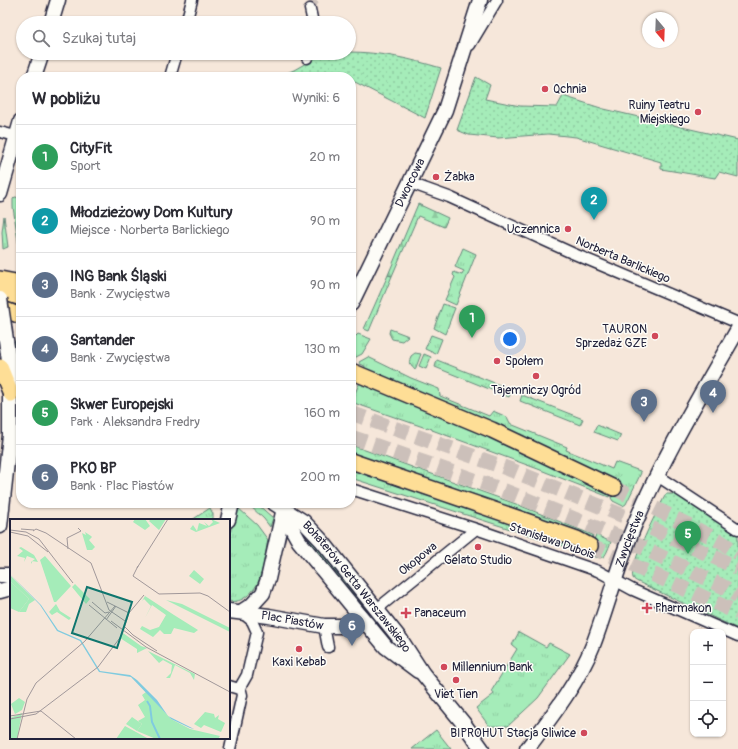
<!DOCTYPE html>
<html lang="pl">
<head>
<meta charset="utf-8">
<style>
	body { margin:0; font-family:Pangolin,sans-serif; background:#f2f2f3; color:#2b2b33 }
	.controls { position:absolute; right:12px; bottom:12px; display:grid; overflow:hidden; border-radius:8px; box-shadow:0 1px 3px #0004 }
	.controls button { width:36px; height:36px; display:grid; place-items:center; padding:0; border:0; border-bottom:1px solid #e1e1e2; background:#fff; color:#2b2b33; font:20px sans-serif }
	.compass { position:absolute; left:642px; top:12px; width:36px; height:36px; border-radius:50%; background:#fff; box-shadow:0 1px 3px #0004; rotate:161deg }
	.you { position:absolute; left:510px; top:339px; width:14px; height:14px; margin:-10px; border:3px solid #fff; border-radius:50%; background:#1a73e8; box-shadow:0 0 0 6px #1a73e833 }
	.badge { display:grid; place-items:center; width:26px; height:26px; border-radius:50%; background:#d1495b; color:#fff; font-size:13px; font-weight:700 }
	.pin { position:absolute; translate:-50% -33px; filter:drop-shadow(0 1px 2px #0008) }
	.pin::after { content:''; position:absolute; top:21px; width:14px; height:12px; background:inherit; clip-path:polygon(0 0,100% 0,50% 100%) }
	.list { margin:0; padding:0; list-style:none }
	h2 { display:flex; justify-content:space-between; align-items:center; height:52px; margin:0; padding:0 16px; font-size:17px }
	h2 small { font-size:13px; font-weight:400; color:#7c7c81 }
	.list li { display:grid; grid-template-columns:26px 1fr auto; gap:12px; align-items:center; box-sizing:border-box; height:64px; padding:0 16px; border-top:1px solid #e1e1e2 }
	.list b { display:block; font-size:15px; white-space:nowrap }
	.list p { margin:0; font-size:13px; white-space:nowrap; color:#7c7c81 }
	.list em { font-size:13px; font-style:normal; color:#7c7c81 }
	.icon { flex:none; width:22px; height:22px; fill:none; stroke:currentColor; stroke-width:2; stroke-linecap:round; stroke-linejoin:round }
	.map { position:relative; flex:none; width:738px; height:749px; overflow:hidden }
	.search { position:absolute; background:#fff; box-shadow:0 1px 3px #0004; left:16px; top:16px; width:340px; height:44px; display:flex; align-items:center; gap:10px; box-sizing:border-box; padding:0 14px; border-radius:22px; color:#7c7c81; font-size:15px }
	.panel { position:absolute; background:#fff; box-shadow:0 1px 3px #0004; left:16px; top:72px; width:340px; height:436px; border-radius:16px }
	.map>svg:first-child { display:block }
</style>
</head>
<body>
<div class="map">
<svg width="738" height="749" viewBox="0 0 738 749">
	<defs>
		<pattern id="grass-tufts" width="24" height="20" patternUnits="userSpaceOnUse"><rect width="24" height="20" fill="#a5ecb9"/><path d="M3 7l-1-3M5 7V3M7 7l1-3M15 17l-1-3M17 17v-4M19 17l1-3" fill="none" stroke="#8ecaa0"/></pattern>
		<pattern id="forest-firs" width="22" height="20" patternUnits="userSpaceOnUse"><rect width="22" height="20" fill="#a5ecb9"/><path d="M5 1l3.5 6h-7zM16 11l3.5 6h-7z" fill="#8ecaa0"/></pattern>
		<pattern id="park-dots" width="8" height="8" patternUnits="userSpaceOnUse"><rect width="8" height="8" fill="#a5ecb9"/><path d="M2 2h.1M6 6h.1" fill="none" stroke="#8ecaa0" stroke-width="1.8" stroke-linecap="round"/></pattern>
	</defs>
	<rect width="100%" height="100%" fill="#f6e7da"/>
	<filter id="ink" filterUnits="userSpaceOnUse"><feTurbulence type="fractalNoise" baseFrequency=".025" numOctaves="2"/><feDisplacementMap in="SourceGraphic" scale="8" xChannelSelector="R" yChannelSelector="G"/><feConvolveMatrix kernelMatrix="1 2 1 2 8 2 1 2 1" color-interpolation-filters="sRGB"/></filter>
	<g filter="url(#ink)">
		<!-- grass -->
		<path fill="url(#grass-tufts)" stroke="#64877a" d="M15 197 21 198V261L13 207V199Z
			M4 216 8 247 3 249 2 232Z
			M463 248 476 254 456 305 445 300 455 277 453 275 454 272 462 275 464 271 455 267Z
			M388 275 392 276 369 331 364 329Z
			M443 304 455 308 445 334 434 328Z
			M351 334 356 336 358 334 371 339 362 354 354 358 351 357Z
			M431 335 442 339 436 354 425 349Z
			M15 341H21V366L18 373Z
			M415 353 421 354 415 370 409 363 411 356Z
			M424 354 431 357 426 369 419 366Z
			M368 357 411 378 439 389 440 396 489 416 493 411 507 417 510 423 513 425 567 447 566 450 612 469 615 462 640 471 641 473 626 504 623 506 613 501 611 498 619 480H617L616 483 363 371 365 366 360 364 359 362Z
			M437 360 512 390 509 397 435 367Z
			M360 382 484 432 610 494 609 497 538 469 432 430V429L427 427 426 428 351 402Z
			M522 395 583 419 580 425 520 401Z
			M597 425 621 435 618 441 594 432Z
			M351 445 412 467V468L417 470 418 469 516 504 593 535 592 539 351 456Z
			M351 467 587 548 585 553 351 478Z
			M247 503H256L273 518 270 527 264 519Z
			M237 507 257 525 268 540C265 553 263 579 254 589 252 592 249 594 247 596 242 600 235 603 229 601V538Z
			M210 508 213 514V520H192Z
			M596 535 611 542C604 559 605 561 587 554Z
			M312 537 379 624 376 623 308 540Z
			M519 632 546 647 549 643 570 654 538 698 508 726H489L476 708 494 694 492 690 517 649 512 645Z
			M436 730 451 749H412Z"/>
		<!-- forest -->
		<path fill="url(#forest-firs)" stroke="#64877a" d="M418 204 448 218 444 227 418 216 392 276 388 275Z
			M390 329 406 335 408 336 402 341 392 339 389 333Z"/>
		<!-- park -->
		<path fill="url(#park-dots)" stroke="#64877a" d="M349 52C381 52 411 59 441 68L425 118 355 82 351 86V77H277L294 70 315 58 327 54Z
			M476 77 490 85 485 99 520 106 557 107 563 96 604 109 738 140V177L719 172 715 178 661 169V162L576 137 548 134 498 138 469 135 457 130Z
			M666 494H677L738 533V629L638 582C636 581 634 580 633 578 628 566 659 507 666 494Z"/>
		<g fill="none" stroke-linecap="round" stroke-linejoin="round">
			<!-- street-tunnel -->
			<path stroke="#ccc0ba" stroke-width="10" stroke-dasharray="10 5" stroke-linecap="butt" d="M310 9 314 0"/>
			<!-- primary-tunnel -->
			<path stroke="#ccc0ba" stroke-width="15" stroke-dasharray="15 8" stroke-linecap="butt" d="M351 413 509 469 631 519 738 568
				M351 437 500 489 629 541 724 587 738 596
				M614 488 718 540 738 553
				M590 546 738 613"/>
			<defs>
				<path id="street" d="M310 9 313 23
					M186 23 192 0
					M470 45 497 0
					M307 58 309 53
					M170 77 177 53
					M0 132 16 136
					M410 183 449 197 572 253 738 323
					M656 475 738 529
					M351 489 476 529 598 571 633 590 738 636
					M377 609 476 529
					M324 626 328 647
					M229 686 239 689
					M239 689 247 675 257 632 252 621 241 612
					M230 749 242 695 241 691 239 689"/>
				<g id="secondary">
					<path d="M51 23 58 0"/>
					<path d="M34 77 42 53"/>
					<path d="M0 194 21 121"/>
					<path id="s1" d="M351 304 445 110 480 0"/>
					<path id="s2" d="M274 503 304 522 322 541 401 640 423 674 464 724 482 749"/>
					<path d="M283 510 290 525 299 541 367 624 386 647 418 671"/>
					<path d="M228 520 232 503"/>
					<path d="M0 526 10 435V368L4 326"/>
					<path d="M0 575H11"/>
					<path d="M0 591 11 588"/>
					<path id="s3" d="M229 611 269 616 324 626H349L367 624"/>
					<path d="M241 612 252 605 263 593 268 579 284 508"/>
					<path id="s4" d="M527 749C552 716 578 683 593 645 609 603 619 560 637 519 665 453 703 391 738 329"/>
				</g>
				<path id="primary" d="M0 279 21 283
					M0 291 21 298
					M0 308 21 316
					M0 367 11 394
					M351 371 492 430 614 488
					M351 461 529 522 577 539 590 546"/>
			</defs>
			<!-- street casing -->
			<use href="#street" stroke="#22223b" stroke-width="13"/>
			<!-- secondary casing -->
			<use href="#secondary" stroke="#22223b" stroke-width="17"/>
			<!-- primary casing -->
			<use href="#primary" stroke="#22223b" stroke-width="18"/>
			<!-- street -->
			<use href="#street" stroke="#fdfcf7" stroke-width="10"/>
			<!-- secondary -->
			<use href="#secondary" stroke="#fdfcf7" stroke-width="14"/>
			<!-- primary -->
			<use href="#primary" stroke="#fede96" stroke-width="15"/>
			<defs>
				<path id="secondary-bridge" d="M0 299 4 326"/>
			</defs>
			<!-- secondary-bridge casing -->
			<use href="#secondary-bridge" stroke="#22223b" stroke-width="17" stroke-linecap="butt"/>
			<!-- secondary-bridge -->
			<use href="#secondary-bridge" stroke="#fdfcf7" stroke-width="14"/>
		</g>
	</g>
	<!-- markers -->
	<g fill="#d1495b" stroke="#fdfcf7" stroke-width="1.5">
		<circle cx="545" cy="89" r="4"/>
		<circle cx="698" cy="112" r="4"/>
		<circle cx="436" cy="177" r="4"/>
		<circle cx="568" cy="229" r="4"/>
		<circle cx="655" cy="336" r="4"/>
		<circle cx="497" cy="361" r="4"/>
		<circle cx="536" cy="376" r="4"/>
		<circle cx="478" cy="547" r="4"/>
		<path d="M645 602h4v4h4v4h-4v4h-4v-4h-4v-4h4z"/>
		<path d="M404 607h4v4h4v4h-4v4h-4v-4h-4v-4h4z"/>
		<circle cx="299" cy="649" r="4"/>
		<circle cx="444" cy="667" r="4"/>
		<circle cx="456" cy="680" r="4"/>
		<circle cx="584" cy="733" r="4"/>
	</g>
	<g text-anchor="middle" dominant-baseline="central" stroke-width="3" stroke-linejoin="round" paint-order="stroke">
		<!-- poi labels -->
		<g font-size="12" fill="#22223b" stroke="#fdfcf7" text-anchor="start">
			<text x="553" y="89">Qchnia</text>
			<text x="690" y="105" text-anchor="end">Ruiny Teatru<tspan x="690" dy="14">Miejskiego</tspan></text>
			<text x="444" y="177">Żabka</text>
			<text x="560" y="229" text-anchor="end">Uczennica</text>
			<text x="647" y="329" text-anchor="end">TAURON<tspan x="647" dy="14">Sprzedaż GZE</tspan></text>
			<text x="505" y="361">Społem</text>
			<text x="536" y="390" text-anchor="middle">Tajemniczy Ogród</text>
			<text x="478" y="560" text-anchor="middle">Gelato Studio</text>
			<text x="655" y="608">Pharmakon</text>
			<text x="414" y="613">Panaceum</text>
			<text x="299" y="662" text-anchor="middle">Kaxi Kebab</text>
			<text x="452" y="667">Millennium Bank</text>
			<text x="456" y="694" text-anchor="middle">Viet Tien</text>
			<text x="576" y="733" text-anchor="end">BIPROHUT Stacja Gliwice</text>
		</g>
		<!-- street labels -->
		<g font-size="12" fill="#22223b" stroke="#fdfcf7">
			<text stroke="none"><textPath href="#s1" startOffset="135">Dworcowa</textPath></text>
			<text transform="translate(623 260) rotate(23)">Norberta Barlickiego</text>
			<text stroke="none"><textPath href="#s4" startOffset="236">Zwycięstwa</textPath></text>
			<text transform="translate(552 541) rotate(19)">Stanisława Dubois</text>
			<text transform="translate(418 559) rotate(-39)">Okopowa</text>
			<text stroke="none"><textPath href="#s2" startOffset="119">Bohaterów Getta Warszawskiego</textPath></text>
			<text stroke="none"><textPath href="#s3" startOffset="64">Plac Piastów</textPath></text>
		</g>
	</g>
	<!-- overview -->
	<g transform="translate(10 519)">
		<rect width="220" height="220" fill="#f6e7da"/>
		<path d="M125 0H135L140 7 135 11 123 3ZM201 0 210 4 186 13 180 10 183 6 187 12 189 4 197 7 194 3 199 7 203 3ZM75 13 81 17 82 18 79 21 85 28 82 31H77L72 14 76 16ZM11 28 24 36 28 43 22 42V45L21 43 25 40 17 37 14 43 15 39 7 37 13 32 9 29ZM135 77 164 96 188 111 184 114 164 109 161 115H154L150 111 143 118 130 110 132 107 140 111 149 108 156 96 142 86 135 99 141 87 134 80 132 82ZM156 81 172 85 220 109V113ZM113 114 131 127 137 129 127 134V130L110 119ZM138 132 185 155 184 161 180 154 165 146 160 159H156L161 154 162 146 153 141 149 144ZM12 194 7 220H1L0 199ZM122 198 132 205 127 212 116 205Z" fill="#a5ecb9"/>
		<path d="M35 37 61 67 46 83H44L30 41ZM184 51 194 60 190 65 179 57ZM0 56 25 81 19 85 16 93H9L19 80 0 62ZM65 65 80 80 76 85 62 68ZM46 85 50 92 61 99 59 101 47 93 42 96 39 93ZM136 173 161 200 180 210 210 217 208 220H146L127 212 132 205 128 202 135 198 128 186 135 181 132 176ZM9 179 15 183 12 191 5 195 1 185Z" fill="#a5ecb9"/>
		<path d="M141 0H156L149 11 139 2ZM0 62 19 80 9 93 0 89ZM115 207 126 213 139 220H106Z" fill="#a5ecb9"/>
		<path d="M195 193 204 195 205 199 209 196 208 200 215 204 211 213 194 206 191 209 184 205Z" fill="#a5ecb9"/>
		<path d="M0 55 31 86 48 111 71 121 90 152 120 156 127 161 147 181 158 197 184 210 220 219 180 209 161 200 121 158 89 153 70 122 47 112 30 86Z" fill="#80cbdf"/>
		<path fill="none" stroke="#80cbdf" stroke-width="2" d="M137 182 140 187 142 203 150 220"/>
		<path fill="none" stroke="#a1989a" stroke-width="1" d="M11 10 24 11M0 11 16 13 29 20 63 64M23 12 26 10 36 14 81 44 99 91 115 102M0 13 18 17 38 33M58 30 57 19 71 12 68 9M128 47 123 57 149 75 190 74 198 77 220 93M127 49 158 0M82 83 95 94 99 93M97 83 119 94M79 86 107 109M119 94 134 76M96 101 106 87M101 102 136 128 220 173M114 107 123 116 147 132M31 192 66 220M0 197 31 192M0 200 26 195 88 148 112 116 119 94M7 220 17 180 26 164 75 122 105 87"/>
		<path fill="#0f766e" fill-opacity="0.15" stroke="#0f766e" stroke-width="2" d="M77 68 122 83 107 129 62 114Z"/>
		<rect width="220" height="220" fill="none" stroke="#22223b" stroke-width="2"/>
	</g>
</svg>
<div class="controls">
<button>+</button>
<button>−</button>
<button><svg class="icon" aria-label="locate" viewBox="0 0 24 24"><circle cx="12" cy="12" r="6"/><path d="M12 2v4M12 18v4M2 12h4M18 12h4"/></svg></button>
</div>
<svg class="compass" viewBox="-18 -18 36 36"><path d="M0-13l5 13h-10z" fill="#e53935"/><path d="M0 13l5-13h-10z" fill="#7c7c81"/></svg>
<div class="you"></div>
<div class="pin badge" style="left:472px;top:338px;background:#2e9e5b">1</div>
<div class="pin badge" style="left:594px;top:220px;background:#0f9aa8">2</div>
<div class="pin badge" style="left:644px;top:422px;background:#5c6f8a">3</div>
<div class="pin badge" style="left:713px;top:413px;background:#5c6f8a">4</div>
<div class="pin badge" style="left:688px;top:554px;background:#2e9e5b">5</div>
<div class="pin badge" style="left:352px;top:646px;background:#5c6f8a">6</div>
<div class="search"><svg class="icon" aria-label="search" viewBox="0 0 24 24"><circle cx="10" cy="10" r="6"/><path d="M15 15l6 6"/></svg>Szukaj tutaj</div>
<section class="panel">
<h2>W pobliżu<small>Wyniki: 6</small></h2>
<ul class="list">
<li><span class="badge" style="background:#2e9e5b">1</span><div><b>CityFit</b><p>Sport</p></div><em>20 m</em></li>
<li><span class="badge" style="background:#0f9aa8">2</span><div><b>Młodzieżowy Dom Kultury</b><p>Miejsce · Norberta Barlickiego</p></div><em>90 m</em></li>
<li><span class="badge" style="background:#5c6f8a">3</span><div><b>ING Bank Śląski</b><p>Bank · Zwycięstwa</p></div><em>90 m</em></li>
<li><span class="badge" style="background:#5c6f8a">4</span><div><b>Santander</b><p>Bank · Zwycięstwa</p></div><em>130 m</em></li>
<li><span class="badge" style="background:#2e9e5b">5</span><div><b>Skwer Europejski</b><p>Park · Aleksandra Fredry</p></div><em>160 m</em></li>
<li><span class="badge" style="background:#5c6f8a">6</span><div><b>PKO BP</b><p>Bank · Plac Piastów</p></div><em>200 m</em></li>
</ul>
</section>
</div>
</body>
</html>
